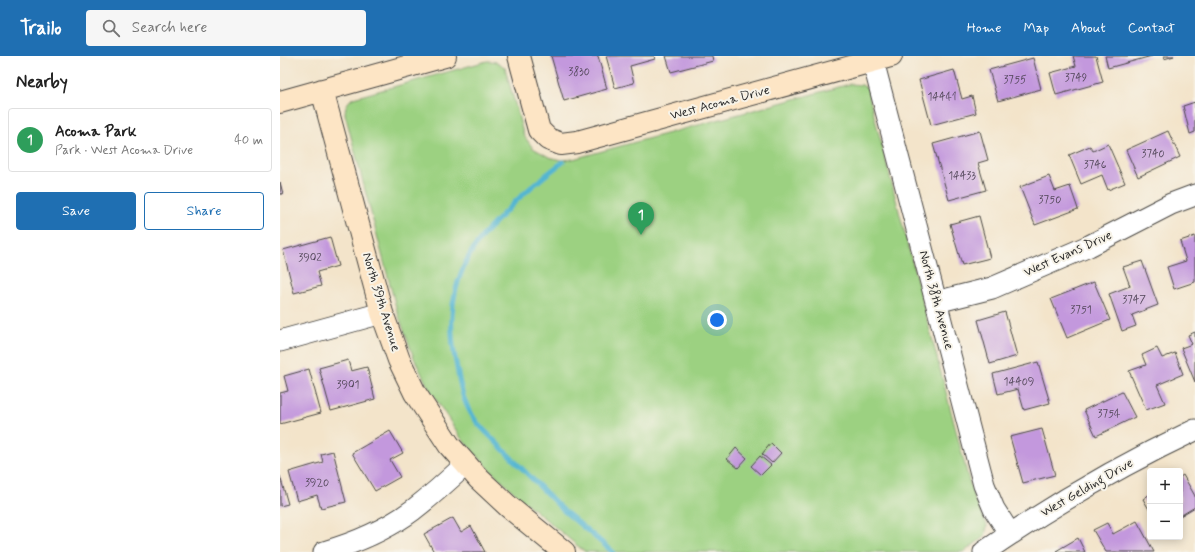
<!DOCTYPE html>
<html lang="en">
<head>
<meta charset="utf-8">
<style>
	body { margin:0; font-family:Mynerve,sans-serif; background:#f6f6f6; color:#222 }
	.controls { position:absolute; right:12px; bottom:12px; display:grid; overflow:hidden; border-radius:4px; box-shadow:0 2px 10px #0003 }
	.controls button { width:36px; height:36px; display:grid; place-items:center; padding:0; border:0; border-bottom:1px solid #e0e0e0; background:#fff; color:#222; font:20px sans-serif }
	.you { position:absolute; left:437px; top:264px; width:14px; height:14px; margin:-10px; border:3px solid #fff; border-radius:50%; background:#1a73e8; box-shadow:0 0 0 6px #1a73e833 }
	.badge { display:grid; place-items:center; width:26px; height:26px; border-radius:50%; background:#1f6fb2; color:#fff; font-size:13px; font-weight:700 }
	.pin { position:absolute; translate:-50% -33px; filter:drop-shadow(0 1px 2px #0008) }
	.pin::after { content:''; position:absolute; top:21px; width:14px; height:12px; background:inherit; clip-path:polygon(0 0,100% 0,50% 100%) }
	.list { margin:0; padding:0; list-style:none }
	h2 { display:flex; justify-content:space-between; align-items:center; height:52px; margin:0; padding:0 16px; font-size:17px }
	h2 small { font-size:13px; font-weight:400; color:#767676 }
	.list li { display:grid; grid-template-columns:26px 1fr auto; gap:12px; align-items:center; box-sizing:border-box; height:64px; margin:0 8px 8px; padding:0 8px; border:1px solid #e0e0e0; border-radius:4px }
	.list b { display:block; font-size:15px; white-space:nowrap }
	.list p { margin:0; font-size:13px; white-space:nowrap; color:#767676 }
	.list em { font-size:13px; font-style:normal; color:#767676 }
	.actions { display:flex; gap:8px; padding:12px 16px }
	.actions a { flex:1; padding:9px 0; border:1px solid #1f6fb2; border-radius:4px; text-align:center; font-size:14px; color:#1f6fb2 }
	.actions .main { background:#1f6fb2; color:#fff }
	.icon { flex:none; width:22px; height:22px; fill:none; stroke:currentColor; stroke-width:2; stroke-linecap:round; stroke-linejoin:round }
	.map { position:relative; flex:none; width:915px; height:496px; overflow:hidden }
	header { display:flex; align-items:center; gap:24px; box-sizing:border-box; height:56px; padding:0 20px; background:#1f6fb2; color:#fff }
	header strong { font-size:19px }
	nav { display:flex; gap:22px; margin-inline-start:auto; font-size:14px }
	.search { width:280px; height:36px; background:#f6f6f6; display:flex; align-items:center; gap:10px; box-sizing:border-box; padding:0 14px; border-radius:4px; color:#767676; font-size:15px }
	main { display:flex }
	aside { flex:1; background:#fff }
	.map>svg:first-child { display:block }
</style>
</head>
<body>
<header>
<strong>Trailo</strong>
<div class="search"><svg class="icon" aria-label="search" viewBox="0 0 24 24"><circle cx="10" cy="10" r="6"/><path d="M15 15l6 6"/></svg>Search here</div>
<nav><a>Home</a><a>Map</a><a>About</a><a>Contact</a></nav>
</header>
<main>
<aside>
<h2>Nearby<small></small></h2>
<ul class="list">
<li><span class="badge" style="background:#2e9e5b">1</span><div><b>Acoma Park</b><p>Park · West Acoma Drive</p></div><em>40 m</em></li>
</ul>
<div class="actions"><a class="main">Save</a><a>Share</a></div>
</aside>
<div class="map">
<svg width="915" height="496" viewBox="0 0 915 496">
	<rect width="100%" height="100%" fill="#f7f3e8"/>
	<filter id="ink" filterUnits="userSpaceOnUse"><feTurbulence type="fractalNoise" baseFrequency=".025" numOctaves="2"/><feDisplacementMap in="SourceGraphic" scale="8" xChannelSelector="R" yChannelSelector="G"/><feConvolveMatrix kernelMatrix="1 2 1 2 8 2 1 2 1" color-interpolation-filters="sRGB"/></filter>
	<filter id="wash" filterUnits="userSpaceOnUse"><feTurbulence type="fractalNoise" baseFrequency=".012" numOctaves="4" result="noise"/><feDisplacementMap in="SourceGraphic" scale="16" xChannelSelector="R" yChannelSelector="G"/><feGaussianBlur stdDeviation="0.9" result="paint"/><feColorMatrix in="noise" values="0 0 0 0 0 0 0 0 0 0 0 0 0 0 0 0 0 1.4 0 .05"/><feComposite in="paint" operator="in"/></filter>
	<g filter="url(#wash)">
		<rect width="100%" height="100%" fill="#f3e4ca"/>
		<!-- green -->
		<path fill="#9cd181" stroke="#647e56" d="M207 5C215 5 219 6 225 12L244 80 253 92 269 101 281 104 293 103 570 28 582 29 587 32 688 421 695 444 707 469 705 480 684 496H305L239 441 210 414 181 382 149 333 134 302 117 255 65 58C65 51 67 46 73 42Z"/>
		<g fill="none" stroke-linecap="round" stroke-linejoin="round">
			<!-- stream -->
			<path stroke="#53b5d2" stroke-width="5" d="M283 106C261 122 241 139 223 158 217 165 210 171 204 178 173 216 166 260 176 307 181 333 182 347 199 369L283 454 333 496"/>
		</g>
		<g id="blocks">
			<!-- building -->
			<path fill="#c398dd" d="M271 0H318L327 33 284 45Z
				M326 0H374L375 3 350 10 354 27 335 32Z
				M386 0H432L433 5 391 16Z
				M793 0H816L823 26 776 39 770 17 796 10Z
				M825 0H872L828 12Z
				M884 0H894L884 3Z
				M753 2 761 33 718 45 709 14Z
				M674 14 682 43 692 40 696 57 651 69 639 24Z
				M915 46V76L910 78 903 50Z
				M700 75 708 104 698 107 706 134 669 144 653 88Z
				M888 75 900 101 858 121 846 94Z
				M828 88 845 127 828 134 822 119 801 128 789 99 810 90 813 95Z
				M769 120 775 135 790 130 798 153 755 169 740 131Z
				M0 126 3 138H0Z
				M699 160 710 202 682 209 670 168Z
				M915 180V226L894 233 887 211 906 205 900 185Z
				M50 181 58 210 37 216 41 230 14 237 3 194Z
				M862 205 878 249 852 259 856 270 842 275 829 238 850 230 843 211Z
				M814 226 830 264 787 282 771 243Z
				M725 256 737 300 710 308 698 264Z
				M915 276V326L901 292 912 288 908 279Z
				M877 292 882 302 895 297 903 318 877 329 885 347 866 354 849 315 866 309 862 299Z
				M68 304 71 315 87 311 95 343 51 355 39 312Z
				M758 306 770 347 744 354 738 333 718 338 713 318Z
				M29 313 41 357 0 368V337L8 335 4 320Z
				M842 336 855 361 816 380 804 354Z
				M762 373 775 419 743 427 730 381Z
				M110 375 123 397 110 404 120 421 95 435 72 397Z
				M491 387 501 397 492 407 482 398Z
				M456 392 467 402 458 412 447 403Z
				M53 395 66 446 41 452 37 439 17 445 9 416 43 406 41 398Z
				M480 400 491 409 481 419 471 410Z
				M903 419 915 440V451L900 460V421Z
				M0 420 8 448 0 450Z
				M870 438V455L863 443Z
				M173 462 181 476 191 470 205 496H154L144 478Z
				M857 465 874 496H826L813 474 827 467 833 478Z
				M798 482 805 496H777L776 495Z"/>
		</g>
	</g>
	<g filter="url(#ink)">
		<use href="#blocks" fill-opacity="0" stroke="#494743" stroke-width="1"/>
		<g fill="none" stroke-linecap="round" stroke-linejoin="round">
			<defs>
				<path id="street" d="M593 5 704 429 714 453 730 478
					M656 246 712 232 809 190 891 148 915 139
					M0 285 102 257
					M44 496C75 487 106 474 133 454 151 440 169 424 186 408
					M704 496C771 450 841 409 915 374"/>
				<path id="secondary" d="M239 0 259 74 268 83 281 88 297 86 611 0
					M42 34 102 257 119 304 135 337 169 389 199 423 229 451 284 496
					M0 46 165 0"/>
			</defs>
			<!-- street casing -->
			<use href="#street" stroke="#494743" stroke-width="23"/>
			<!-- secondary casing -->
			<use href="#secondary" stroke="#494743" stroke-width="24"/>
			<!-- street -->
			<use href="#street" stroke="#fff" stroke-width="21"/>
			<!-- secondary -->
			<use href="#secondary" stroke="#fde5c5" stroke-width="22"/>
		</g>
	</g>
	<g text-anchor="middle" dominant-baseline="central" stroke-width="4" stroke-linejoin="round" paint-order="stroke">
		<!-- number labels -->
		<g font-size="11" fill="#514658">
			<text x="299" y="16">3830</text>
			<text x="796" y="22">3749</text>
			<text x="735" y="24">3755</text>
			<text x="662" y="41">14441</text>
			<text x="873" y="98">3740</text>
			<text x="815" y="109">3746</text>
			<text x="682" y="120">14433</text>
			<text x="770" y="144">3750</text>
			<text x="30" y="202">3902</text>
			<text x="854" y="244">3747</text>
			<text x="801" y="254">3751</text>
			<text x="739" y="326">14409</text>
			<text x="68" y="329">3901</text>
			<text x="829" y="358">3754</text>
			<text x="37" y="427">3920</text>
		</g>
		<!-- street labels -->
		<g font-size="13" fill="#2b2b2b" stroke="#f7f3e8">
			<text transform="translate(440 47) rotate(-15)">West Acoma Drive</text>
			<text transform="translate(788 198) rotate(-24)">West Evans Drive</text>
			<text transform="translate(656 244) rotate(75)">North 38th Avenue</text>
			<text transform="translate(101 246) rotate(73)">North 39th Avenue</text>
			<text transform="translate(807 432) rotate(-30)">West Gelding Drive</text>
		</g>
	</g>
</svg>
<div class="controls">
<button>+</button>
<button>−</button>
</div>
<div class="you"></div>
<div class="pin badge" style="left:361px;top:179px;background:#2e9e5b">1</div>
</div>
</main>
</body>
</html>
